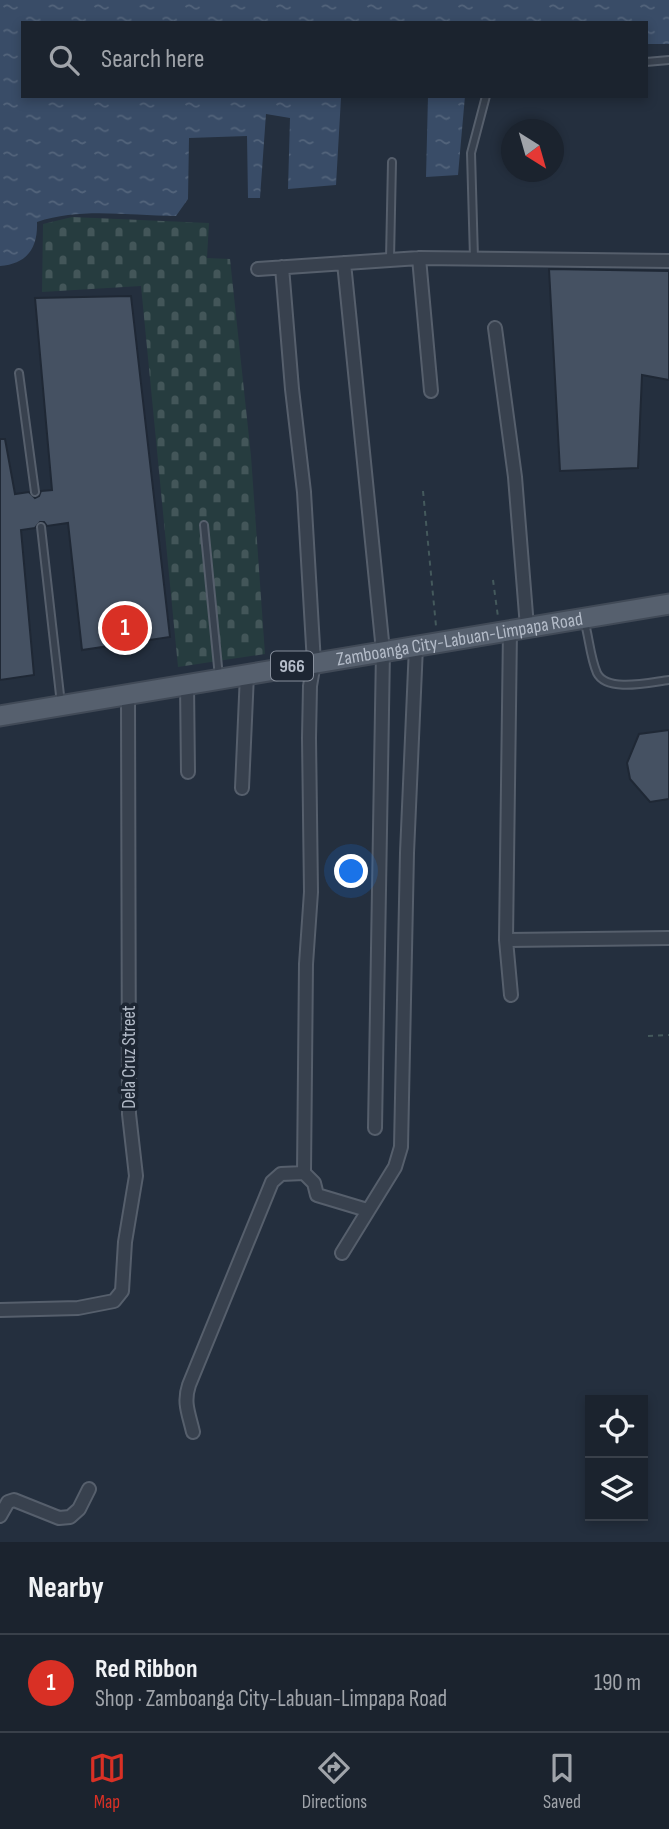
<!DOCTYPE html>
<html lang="en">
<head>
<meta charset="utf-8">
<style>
	body { margin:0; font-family:"Sofia Sans Condensed",sans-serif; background:#282f3a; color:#f1f3f6 }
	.controls { position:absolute; right:21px; bottom:21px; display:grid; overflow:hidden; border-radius:0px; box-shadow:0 4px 10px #0003 }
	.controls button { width:63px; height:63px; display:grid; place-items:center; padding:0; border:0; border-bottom:2px solid #39404a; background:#1b232e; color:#f1f3f6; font:35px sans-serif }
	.compass { position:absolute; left:501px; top:119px; width:63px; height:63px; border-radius:50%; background:#1b232e; box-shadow:0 4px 10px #0003; rotate:143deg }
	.you { position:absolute; left:352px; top:872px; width:24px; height:24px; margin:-18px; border:5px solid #fff; border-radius:50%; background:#1a73e8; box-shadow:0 0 0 10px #1a73e833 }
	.badge { display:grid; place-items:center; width:46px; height:46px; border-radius:50%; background:#d93025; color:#fff; font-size:23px; font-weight:700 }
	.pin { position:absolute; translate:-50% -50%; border:4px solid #fff; box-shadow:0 2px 7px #0006 }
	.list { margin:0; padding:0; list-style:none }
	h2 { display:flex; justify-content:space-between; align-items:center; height:91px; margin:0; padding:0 28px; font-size:30px }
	h2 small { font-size:23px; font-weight:400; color:#a0a4aa }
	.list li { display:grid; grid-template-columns:46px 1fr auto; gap:21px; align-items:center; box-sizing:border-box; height:98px; padding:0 28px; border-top:2px solid #39404a }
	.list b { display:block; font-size:26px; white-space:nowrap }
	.list p { margin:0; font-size:23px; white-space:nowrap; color:#a0a4aa }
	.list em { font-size:23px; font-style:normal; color:#a0a4aa }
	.icon { flex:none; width:38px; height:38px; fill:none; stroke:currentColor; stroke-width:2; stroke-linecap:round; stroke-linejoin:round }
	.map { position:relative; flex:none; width:669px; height:1542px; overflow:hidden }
	.search { position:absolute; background:#1b232e; box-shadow:0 4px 10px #0003; left:21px; right:21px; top:21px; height:77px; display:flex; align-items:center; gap:18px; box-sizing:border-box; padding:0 24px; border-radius:0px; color:#a0a4aa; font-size:26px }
	.sheet { height:189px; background:#1b232e }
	nav { display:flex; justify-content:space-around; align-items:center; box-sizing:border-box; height:98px; border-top:2px solid #39404a; background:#1b232e; font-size:19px; color:#a0a4aa }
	nav a { display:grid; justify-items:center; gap:4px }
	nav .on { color:#d93025 }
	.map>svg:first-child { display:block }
</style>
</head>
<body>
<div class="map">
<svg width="669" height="1542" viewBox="0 0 669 1542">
	<defs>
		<pattern id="cemetery-stones" width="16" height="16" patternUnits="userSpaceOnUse" patternTransform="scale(1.75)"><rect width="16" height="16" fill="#263c3f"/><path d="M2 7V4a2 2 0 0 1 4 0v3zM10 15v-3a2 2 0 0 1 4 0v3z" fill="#435659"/></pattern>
		<pattern id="water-ripples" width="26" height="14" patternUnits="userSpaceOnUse" patternTransform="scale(1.75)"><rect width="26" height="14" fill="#394c67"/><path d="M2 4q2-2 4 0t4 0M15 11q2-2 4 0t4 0" fill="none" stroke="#53647b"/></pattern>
	</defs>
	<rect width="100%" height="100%" fill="#242f3e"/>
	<!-- cemetery -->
	<path fill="url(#cemetery-stones)" d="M72 217 209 223 207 258 230 259 251 456 265 654 178 667 141 286 42 292 43 224Z"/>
	<!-- water -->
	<path fill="url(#water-ripples)" d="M0 0H669V44H646V23H23V96H418L341 98 336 185 288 189 290 118 266 114 260 198H248L247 136 189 138 188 199 176 216C129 216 82 207 37 222 38 248 27 264 0 266Z
		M428 96H465L458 175 426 177Z"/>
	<!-- building -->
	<path fill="#455162" stroke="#1f2835" stroke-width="2" d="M549 269 669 271V380L642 375 638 468 560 471Z
		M131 296 170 637 82 650 68 523 47 526 44 522H40L35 528 21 530 34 675 0 680V439H5L15 494 29 492 35 498 39 496 41 491 52 490 35 298Z
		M669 730V799L650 802 630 779 627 763 639 734Z"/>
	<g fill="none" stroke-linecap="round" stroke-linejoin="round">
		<defs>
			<path id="service" d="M646 62 669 60
				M474 258 471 153 486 96
				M390 259 392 162
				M19 373 35 492
				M204 525 219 677
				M41 527 61 704
				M584 620C589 636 590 657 597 673 607 693 651 682 669 680"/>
			<path id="minor" d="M419 258 431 391
				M344 263 383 651 375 1128
				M282 267 292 389 304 492 314 663 310 686 309 738 311 892 306 964 304 1173 314 1183 317 1195 367 1210
				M258 269 419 258 669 261
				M495 328 515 477 527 627
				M510 630 506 940 511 995
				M187 684 188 772
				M242 788 247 674
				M506 940 669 938
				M342 1253 395 1167 401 1147 407 853 416 646
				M0 1310 78 1308 114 1301 122 1291 125 1242 136 1176 129 1114 128 694
				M193 1432C189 1414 183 1403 189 1385L272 1182 281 1174 304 1173
				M0 1516 8 1502 14 1500 59 1518 70 1517 79 1509 89 1489"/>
			<g id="primary">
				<path id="s1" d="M0 716 669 604"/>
			</g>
		</defs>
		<!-- service casing -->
		<use href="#service" stroke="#565f6c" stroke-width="10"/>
		<!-- minor casing -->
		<use href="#minor" stroke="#565f6c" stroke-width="16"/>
		<!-- primary casing -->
		<use href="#primary" stroke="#414a57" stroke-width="23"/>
		<!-- path -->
		<path stroke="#44595c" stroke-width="2" stroke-dasharray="5 5" stroke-linecap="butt" d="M423 491 436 626
			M493 580 498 617
			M648 1036 669 1035"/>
		<!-- service -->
		<use href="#service" stroke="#38414e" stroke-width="6"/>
		<!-- minor -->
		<use href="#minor" stroke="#38414e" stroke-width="12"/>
		<!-- primary -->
		<use href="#primary" stroke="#56606e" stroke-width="19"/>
	</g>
	<g text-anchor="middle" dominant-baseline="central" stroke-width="7" stroke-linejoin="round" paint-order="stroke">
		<!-- shield labels -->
		<rect fill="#1d2633" stroke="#878f9c" stroke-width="2" x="271" y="651.5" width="42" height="29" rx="5"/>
		<g font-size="18" font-weight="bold" fill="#b4bcc9">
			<text x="292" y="666">966</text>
		</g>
		<!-- street labels -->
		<g font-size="19" fill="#b4bcc9" stroke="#1d2633">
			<text stroke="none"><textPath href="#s1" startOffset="466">Zamboanga City-Labuan-Limpapa Road</textPath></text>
			<text transform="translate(129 1057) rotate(-90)">Dela Cruz Street</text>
		</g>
	</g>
</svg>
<div class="controls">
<button><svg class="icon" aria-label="locate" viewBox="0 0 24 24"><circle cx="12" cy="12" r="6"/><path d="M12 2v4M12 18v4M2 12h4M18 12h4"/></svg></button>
<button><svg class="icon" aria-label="layers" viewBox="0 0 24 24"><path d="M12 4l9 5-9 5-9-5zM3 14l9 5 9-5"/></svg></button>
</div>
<svg class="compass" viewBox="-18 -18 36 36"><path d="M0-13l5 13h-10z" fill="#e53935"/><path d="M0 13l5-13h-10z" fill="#a0a4aa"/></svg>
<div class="you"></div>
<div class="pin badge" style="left:125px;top:628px">1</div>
<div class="search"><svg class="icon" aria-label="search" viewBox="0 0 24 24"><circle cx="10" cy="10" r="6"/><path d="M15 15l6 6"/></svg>Search here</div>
</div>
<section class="sheet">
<h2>Nearby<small></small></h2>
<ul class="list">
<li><span class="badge">1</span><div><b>Red Ribbon</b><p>Shop · Zamboanga City-Labuan-Limpapa Road</p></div><em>190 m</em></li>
</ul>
</section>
<nav>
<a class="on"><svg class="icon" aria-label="map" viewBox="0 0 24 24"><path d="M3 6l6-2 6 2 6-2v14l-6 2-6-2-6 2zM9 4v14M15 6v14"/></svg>Map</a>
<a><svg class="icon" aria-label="directions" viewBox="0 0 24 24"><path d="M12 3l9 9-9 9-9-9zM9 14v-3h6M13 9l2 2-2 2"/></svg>Directions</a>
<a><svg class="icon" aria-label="saved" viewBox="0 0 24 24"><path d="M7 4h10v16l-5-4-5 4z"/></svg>Saved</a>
</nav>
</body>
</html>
